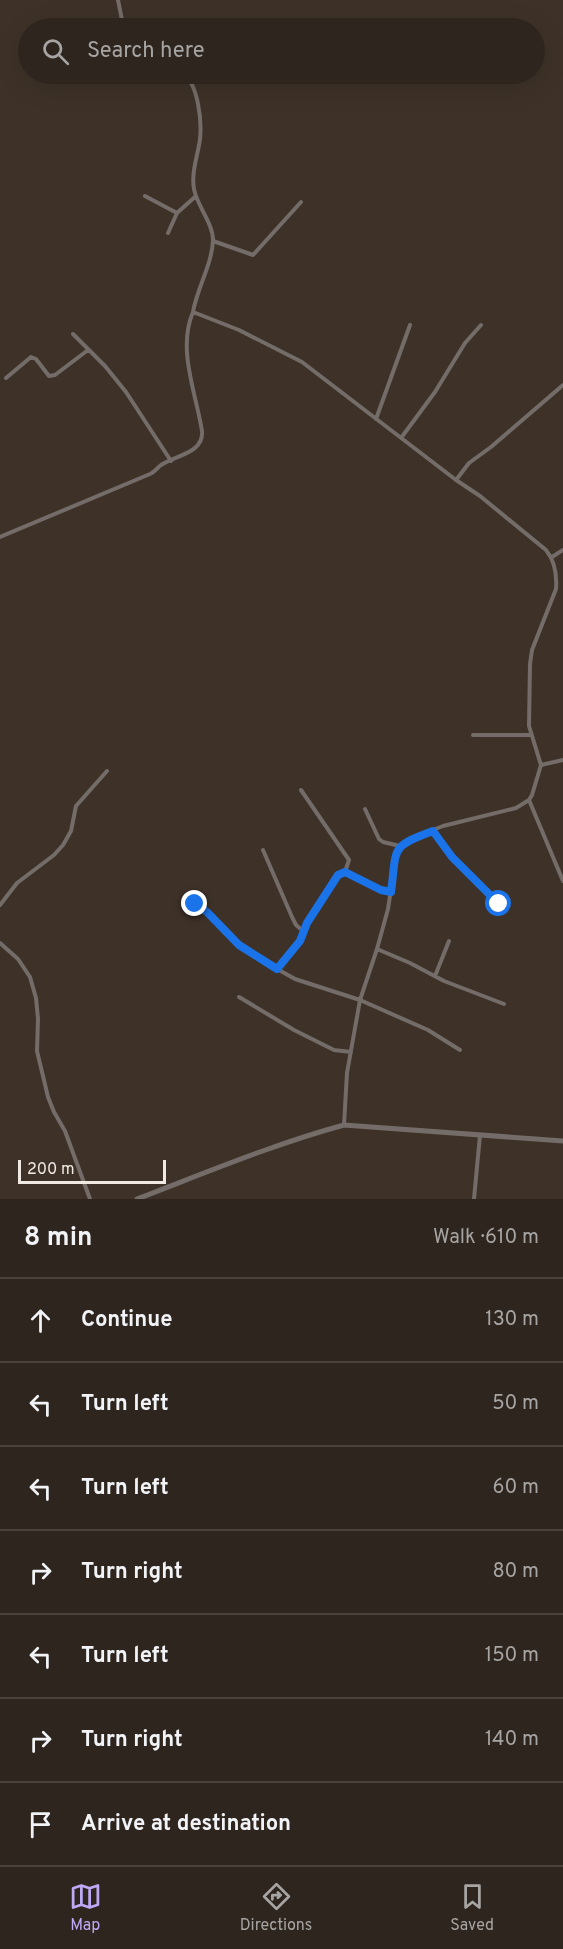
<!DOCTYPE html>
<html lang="en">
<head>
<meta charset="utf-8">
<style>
	body { margin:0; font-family:Overpass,sans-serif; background:#3a322b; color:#f1f3f6 }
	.scale { position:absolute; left:18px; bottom:15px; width:148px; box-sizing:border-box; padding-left:6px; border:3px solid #f1e9e3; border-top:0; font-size:16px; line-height:21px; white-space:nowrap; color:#f1e9e3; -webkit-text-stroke:4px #3e3228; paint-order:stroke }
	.stop { position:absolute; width:18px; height:18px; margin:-14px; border:4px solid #1a73e8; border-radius:50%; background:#fff }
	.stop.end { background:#1a73e8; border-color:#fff; box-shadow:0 2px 6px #0008 }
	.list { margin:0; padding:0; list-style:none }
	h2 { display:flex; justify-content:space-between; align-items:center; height:78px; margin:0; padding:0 24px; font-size:26px }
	h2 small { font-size:20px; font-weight:400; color:#a7a5a4 }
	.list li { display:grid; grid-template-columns:39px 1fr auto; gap:18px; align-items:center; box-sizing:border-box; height:84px; padding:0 24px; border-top:2px solid #49433c }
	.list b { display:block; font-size:22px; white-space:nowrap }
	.list em { font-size:20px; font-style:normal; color:#a7a5a4 }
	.icon { flex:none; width:33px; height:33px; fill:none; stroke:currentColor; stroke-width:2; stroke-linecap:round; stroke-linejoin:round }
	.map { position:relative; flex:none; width:563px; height:1199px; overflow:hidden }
	.search { position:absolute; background:#2e261e; box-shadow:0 6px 24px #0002; left:18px; right:18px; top:18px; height:66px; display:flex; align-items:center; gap:15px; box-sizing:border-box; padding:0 21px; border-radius:33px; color:#a7a5a4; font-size:22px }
	.sheet { height:666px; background:#2e261e }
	nav { display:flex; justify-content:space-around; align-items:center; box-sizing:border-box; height:84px; border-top:2px solid #49433c; background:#2e261e; font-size:16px; color:#a7a5a4 }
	nav a { display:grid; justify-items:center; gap:3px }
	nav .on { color:#bda9f5 }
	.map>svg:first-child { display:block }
</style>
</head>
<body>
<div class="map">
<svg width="563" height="1199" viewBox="0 0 563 1199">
	<rect width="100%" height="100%" fill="#3e3228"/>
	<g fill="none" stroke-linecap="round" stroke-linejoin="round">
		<!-- minor -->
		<path stroke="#736c68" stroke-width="4" d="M118 0 122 20 126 28
			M184 74C198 85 202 121 200 139 198 155 191 172 194 189 197 206 213 223 213 240 212 265 197 288 193 312L239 330 302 362 456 480 480 496 546 550C555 561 557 575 556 589L532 650 530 664 529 726 541 765 532 795 529 800 516 808 443 826 408 840 400 846 397 850 388 909 377 949 360 1000 347 1073 344 1125
			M145 196 177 213
			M168 233 177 213 196 196
			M213 241 253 255 301 202
			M73 334 105 366 126 392 171 461
			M6 378 31 357 36 359 49 376 55 375 88 350
			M376 419 410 325
			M401 438 435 392 465 343 481 325
			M456 480 469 463 491 447 563 385
			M0 537 150 474C155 472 157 468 161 465 176 455 204 453 202 431 196 393 177 349 193 312
			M552 557 563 550
			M473 735H532
			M541 765 563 760
			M529 800 563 881
			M365 809 379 839 383 842 400 846
			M433 831 452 857 484 887 499 904
			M263 850 292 917 296 925 303 931
			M345 872 381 890 391 892
			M195 904 207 912 239 945 270 965 295 979 360 1000 428 1030 460 1050
			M0 905 17 883 54 855 63 845 71 831 76 806 107 771
			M0 943 18 959 30 977 36 998 38 1019 37 1051 48 1097 54 1112 65 1131 90 1199
			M377 949 410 963 444 981 504 1004
			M277 969 299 941 307 923 333 880 338 875 345 872 349 860 301 790
			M435 976 449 941
			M239 997 294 1030 334 1050 351 1052
			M474 1199 480 1135"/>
		<!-- tertiary -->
		<path stroke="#736c68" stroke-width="5" d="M137 1199C205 1173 274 1144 344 1125L563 1141"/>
	</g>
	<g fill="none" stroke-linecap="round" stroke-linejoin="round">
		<!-- route -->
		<path stroke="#1a73e8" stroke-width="8" d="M195 904 207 912 239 945 277 969 300 941 307 923 338 875 345 872 381 890 391 892C397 848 389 847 433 831L452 857 499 904"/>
	</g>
</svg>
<div class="scale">200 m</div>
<div class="stop" style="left:499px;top:904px"></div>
<div class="stop end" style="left:195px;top:904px"></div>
<div class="search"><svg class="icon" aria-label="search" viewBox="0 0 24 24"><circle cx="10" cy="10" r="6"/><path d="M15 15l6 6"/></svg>Search here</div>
</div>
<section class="sheet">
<h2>8 min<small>Walk · 610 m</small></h2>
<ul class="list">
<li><svg class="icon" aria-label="ahead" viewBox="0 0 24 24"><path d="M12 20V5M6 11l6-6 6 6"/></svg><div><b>Continue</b></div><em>130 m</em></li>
<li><svg class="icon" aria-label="left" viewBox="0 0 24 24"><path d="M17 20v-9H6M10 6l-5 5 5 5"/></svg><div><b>Turn left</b></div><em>50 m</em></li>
<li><svg class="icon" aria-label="left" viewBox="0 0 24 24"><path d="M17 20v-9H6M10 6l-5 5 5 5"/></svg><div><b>Turn left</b></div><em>60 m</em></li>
<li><svg class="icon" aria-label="right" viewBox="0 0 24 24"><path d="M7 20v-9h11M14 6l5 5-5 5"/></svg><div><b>Turn right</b></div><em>80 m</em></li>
<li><svg class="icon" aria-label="left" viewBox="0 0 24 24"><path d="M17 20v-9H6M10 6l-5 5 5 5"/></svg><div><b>Turn left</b></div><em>150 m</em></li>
<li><svg class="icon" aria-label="right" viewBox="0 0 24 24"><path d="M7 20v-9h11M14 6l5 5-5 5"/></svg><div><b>Turn right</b></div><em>140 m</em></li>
<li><svg class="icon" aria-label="arrive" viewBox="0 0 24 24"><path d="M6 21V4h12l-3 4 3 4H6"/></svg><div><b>Arrive at destination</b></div></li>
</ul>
</section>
<nav>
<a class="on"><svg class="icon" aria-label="map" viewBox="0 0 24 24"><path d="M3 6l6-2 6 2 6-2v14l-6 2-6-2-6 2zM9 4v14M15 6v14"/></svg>Map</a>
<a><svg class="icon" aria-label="directions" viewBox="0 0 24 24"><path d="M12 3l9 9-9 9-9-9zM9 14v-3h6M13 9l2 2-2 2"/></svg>Directions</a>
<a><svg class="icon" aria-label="saved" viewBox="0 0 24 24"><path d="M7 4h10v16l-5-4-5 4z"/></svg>Saved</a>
</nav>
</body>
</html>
